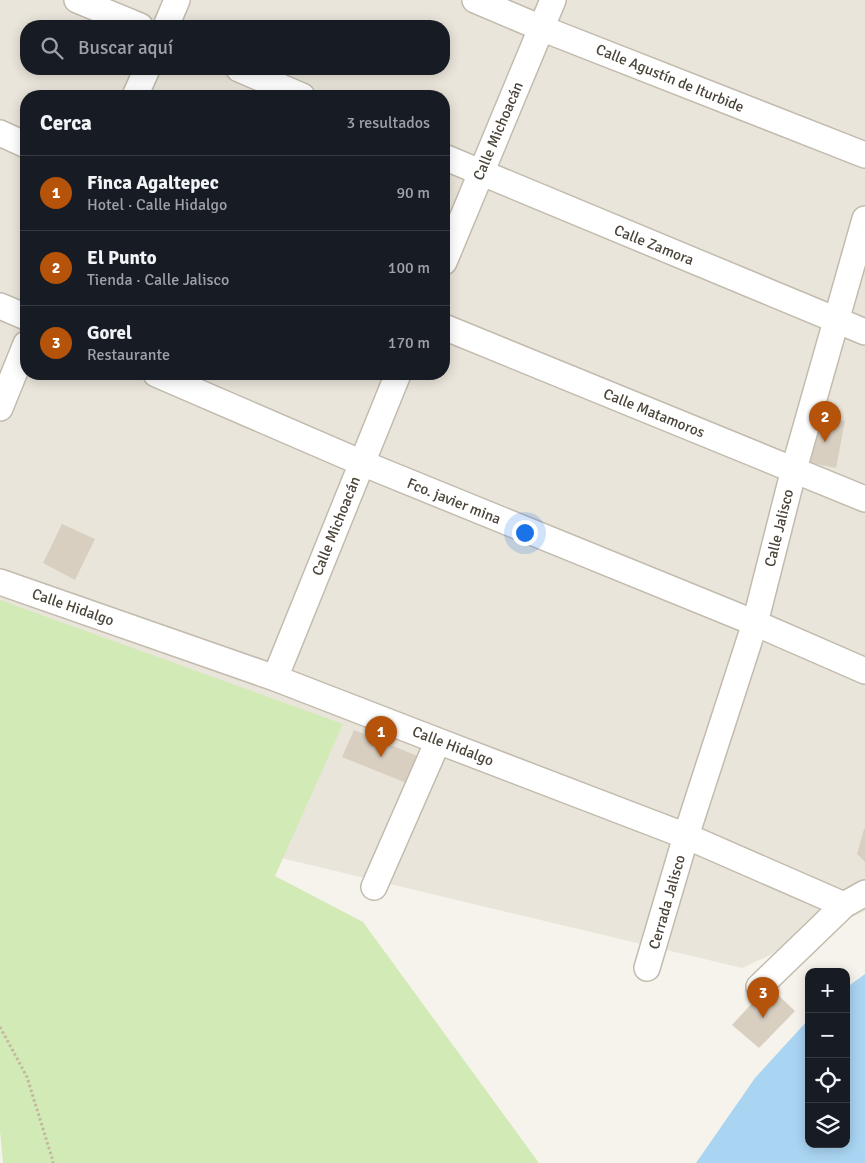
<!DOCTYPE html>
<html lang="es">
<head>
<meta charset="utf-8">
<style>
	body { margin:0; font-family:Signika,sans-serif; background:#20242c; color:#f1f3f6 }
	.controls { position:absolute; right:15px; bottom:15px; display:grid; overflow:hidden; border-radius:10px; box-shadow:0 2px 12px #0003 }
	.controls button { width:45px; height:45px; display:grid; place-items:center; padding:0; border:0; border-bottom:1px solid #363941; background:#171b24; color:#f1f3f6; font:25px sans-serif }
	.you { position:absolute; left:524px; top:532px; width:18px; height:18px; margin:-12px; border:4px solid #fff; border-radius:50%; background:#1a73e8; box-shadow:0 0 0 8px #1a73e833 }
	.badge { display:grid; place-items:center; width:32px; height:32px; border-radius:50%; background:#b45309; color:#fff; font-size:16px; font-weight:700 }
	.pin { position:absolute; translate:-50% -41px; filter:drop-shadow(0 1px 2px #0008) }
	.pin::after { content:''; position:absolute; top:26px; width:18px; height:15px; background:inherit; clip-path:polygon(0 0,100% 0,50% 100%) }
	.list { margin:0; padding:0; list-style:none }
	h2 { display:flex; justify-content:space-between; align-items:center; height:65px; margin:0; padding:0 20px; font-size:21px }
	h2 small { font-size:16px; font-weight:400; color:#9ea1a6 }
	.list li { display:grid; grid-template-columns:32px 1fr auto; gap:15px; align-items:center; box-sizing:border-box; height:75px; padding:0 20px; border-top:1px solid #363941 }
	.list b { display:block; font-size:19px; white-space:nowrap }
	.list p { margin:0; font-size:16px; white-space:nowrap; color:#9ea1a6 }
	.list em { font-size:16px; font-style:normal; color:#9ea1a6 }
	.icon { flex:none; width:28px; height:28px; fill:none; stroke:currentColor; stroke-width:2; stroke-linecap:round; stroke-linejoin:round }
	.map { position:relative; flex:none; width:865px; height:1163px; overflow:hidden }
	.search { position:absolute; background:#171b24; box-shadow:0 2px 12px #0003; left:20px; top:20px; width:430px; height:55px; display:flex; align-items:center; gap:12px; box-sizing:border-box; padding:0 18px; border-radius:20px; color:#9ea1a6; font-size:19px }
	.panel { position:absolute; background:#171b24; box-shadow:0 2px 12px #0003; left:20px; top:90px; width:430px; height:290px; border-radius:20px }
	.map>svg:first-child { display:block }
</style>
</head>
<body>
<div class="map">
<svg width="865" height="1163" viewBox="0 0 865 1163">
	<rect width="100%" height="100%" fill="#f6f3ec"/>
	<!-- residential -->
	<path fill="#eae5da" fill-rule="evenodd" d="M0 0H865V911L742 968 0 791ZM26 26H444V69H26ZM26 96H444V374H26Z"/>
	<!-- green -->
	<path fill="#d2eab5" d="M0 600 343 724 275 876 363 922 539 1163H3L0 1131Z"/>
	<!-- water -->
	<path fill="#a9d4f2" d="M865 974V1163H696L755 1078 809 1019V1144H846V988Z"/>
	<!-- building -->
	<path fill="#d8cfc1" d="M815 416 845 421 836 468 806 462Z
		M62 524 95 539 75 580 43 563Z
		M354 730 420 757 409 784 342 757Z
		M864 829H865V862L857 854Z
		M777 994 795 1011 759 1048 732 1025 754 1001 765 1009Z"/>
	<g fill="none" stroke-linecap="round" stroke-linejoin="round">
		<defs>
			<path id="minor" d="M77 0 140 26
				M475 0 541 28 865 155
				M166 26 177 0
				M239 69 302 96
				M135 96 147 69
				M0 133 26 145
				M444 157 865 332
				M444 262 553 0
				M0 306 26 317
				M444 327 865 499
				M156 374 362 463 755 623 865 671
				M0 408 26 344
				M0 582 275 678 438 741 686 836 844 905
				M275 678 398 374
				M374 887 438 741
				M647 968 686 836 755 623 794 469 865 219
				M759 987 844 905 865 893"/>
		</defs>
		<!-- minor casing -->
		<use href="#minor" stroke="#c2bbae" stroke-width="28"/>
		<!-- path -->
		<path stroke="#c4b79f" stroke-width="3" stroke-dasharray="2.5 2.5" stroke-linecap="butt" d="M0 1027 27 1077 52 1158 53 1163"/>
		<!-- minor -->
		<use href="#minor" stroke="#fff" stroke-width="25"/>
	</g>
	<g text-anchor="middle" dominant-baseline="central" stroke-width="4.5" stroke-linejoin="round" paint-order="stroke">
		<!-- street labels -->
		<g font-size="15" fill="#4b4439" stroke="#fff">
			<text transform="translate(670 78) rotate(22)">Calle Agustín de Iturbide</text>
			<text transform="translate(498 131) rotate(-67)">Calle Michoacán</text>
			<text transform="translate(654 245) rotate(22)">Calle Zamora</text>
			<text transform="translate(654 413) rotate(22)">Calle Matamoros</text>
			<text transform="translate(454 501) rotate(22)">Fco. javier mina</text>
			<text transform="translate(336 526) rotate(-68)">Calle Michoacán</text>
			<text transform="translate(779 528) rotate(-76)">Calle Jalisco</text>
			<text transform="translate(73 607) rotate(19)">Calle Hidalgo</text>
			<text transform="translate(453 746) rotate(21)">Calle Hidalgo</text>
			<text transform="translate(667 902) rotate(-74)">Cerrada Jalisco</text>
		</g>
	</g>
</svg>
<div class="controls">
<button>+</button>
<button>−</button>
<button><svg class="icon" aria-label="locate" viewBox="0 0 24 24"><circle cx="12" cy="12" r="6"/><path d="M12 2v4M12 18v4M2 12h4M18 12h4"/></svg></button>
<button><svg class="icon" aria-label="layers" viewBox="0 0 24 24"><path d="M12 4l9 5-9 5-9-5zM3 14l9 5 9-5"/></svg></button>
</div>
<div class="you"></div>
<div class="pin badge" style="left:381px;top:757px">1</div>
<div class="pin badge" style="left:825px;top:442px">2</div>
<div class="pin badge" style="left:763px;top:1018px">3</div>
<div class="search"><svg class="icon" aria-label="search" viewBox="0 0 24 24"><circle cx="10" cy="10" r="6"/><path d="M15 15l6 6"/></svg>Buscar aquí</div>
<section class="panel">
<h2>Cerca<small>3 resultados</small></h2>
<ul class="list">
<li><span class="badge">1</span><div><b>Finca Agaltepec</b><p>Hotel · Calle Hidalgo</p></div><em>90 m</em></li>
<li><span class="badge">2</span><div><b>El Punto</b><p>Tienda · Calle Jalisco</p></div><em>100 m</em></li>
<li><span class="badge">3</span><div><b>Gorel</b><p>Restaurante</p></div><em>170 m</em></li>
</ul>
</section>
</div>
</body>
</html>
